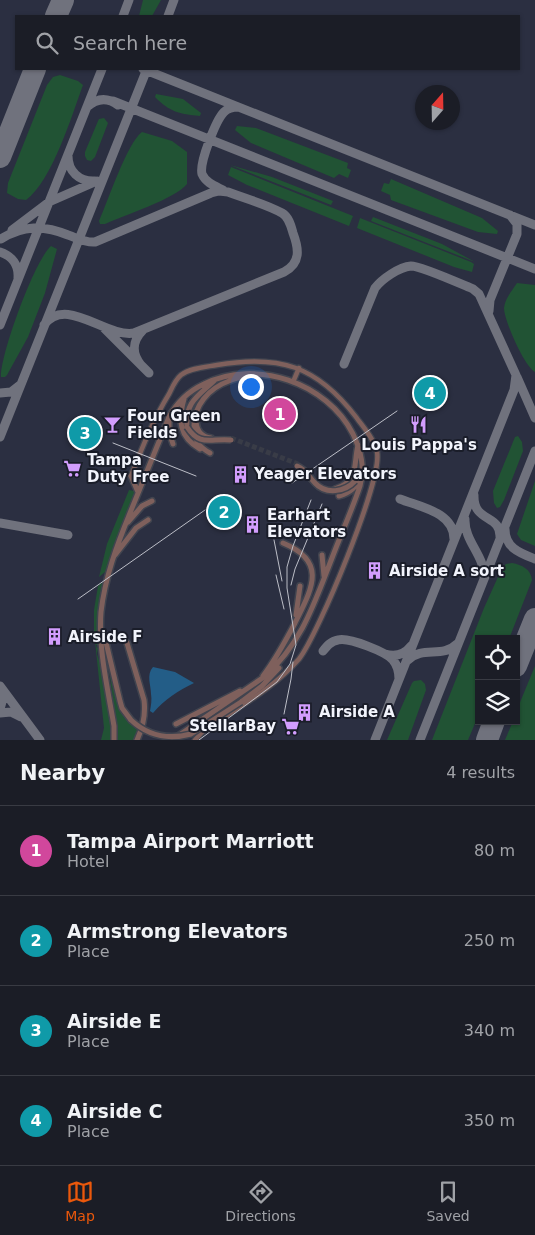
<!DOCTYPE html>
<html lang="en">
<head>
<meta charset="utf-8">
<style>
	body { margin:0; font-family:"DejaVu Sans",sans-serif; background:#24262e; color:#f1f3f6 }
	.controls { position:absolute; right:15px; bottom:15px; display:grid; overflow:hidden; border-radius:0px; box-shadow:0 1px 4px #0004 }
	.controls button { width:45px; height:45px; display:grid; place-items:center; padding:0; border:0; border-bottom:1px solid #393b43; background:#1b1d26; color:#f1f3f6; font:25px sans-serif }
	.compass { position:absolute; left:415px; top:85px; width:45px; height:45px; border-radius:50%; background:#1b1d26; box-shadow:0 1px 4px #0004; rotate:20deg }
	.you { position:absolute; left:250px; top:386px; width:18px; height:18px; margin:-12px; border:4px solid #fff; border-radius:50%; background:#1a73e8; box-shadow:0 0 0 8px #1a73e833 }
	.badge { display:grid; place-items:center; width:32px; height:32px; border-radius:50%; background:#ea580c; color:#fff; font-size:16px; font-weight:700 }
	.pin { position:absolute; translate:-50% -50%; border:2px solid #fff; box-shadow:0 1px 5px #0006 }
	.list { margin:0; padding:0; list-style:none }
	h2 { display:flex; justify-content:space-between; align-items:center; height:65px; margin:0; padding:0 20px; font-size:21px }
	h2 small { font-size:16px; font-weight:400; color:#a0a2a7 }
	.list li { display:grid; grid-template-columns:32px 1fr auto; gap:15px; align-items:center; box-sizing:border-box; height:90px; padding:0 20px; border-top:1px solid #393b43 }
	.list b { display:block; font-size:19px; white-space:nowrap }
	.list p { margin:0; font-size:16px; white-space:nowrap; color:#a0a2a7 }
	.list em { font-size:16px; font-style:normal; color:#a0a2a7 }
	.icon { flex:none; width:28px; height:28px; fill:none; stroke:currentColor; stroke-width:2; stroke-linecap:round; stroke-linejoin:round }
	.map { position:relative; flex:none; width:535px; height:740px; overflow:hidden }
	.search { position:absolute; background:#1b1d26; box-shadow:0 1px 4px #0004; left:15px; right:15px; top:15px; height:55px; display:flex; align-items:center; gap:12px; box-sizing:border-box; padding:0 18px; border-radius:0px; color:#a0a2a7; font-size:19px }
	.sheet { height:425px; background:#1b1d26 }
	nav { display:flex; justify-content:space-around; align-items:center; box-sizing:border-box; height:70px; border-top:1px solid #393b43; background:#1b1d26; font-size:14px; color:#a0a2a7 }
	nav a { display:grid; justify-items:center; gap:2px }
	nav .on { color:#ea580c }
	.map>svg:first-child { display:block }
</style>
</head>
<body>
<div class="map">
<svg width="535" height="740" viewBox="0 0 535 740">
	<rect width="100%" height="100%" fill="#242733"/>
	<!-- built -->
	<path fill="#2b2f41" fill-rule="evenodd" d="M0 0H535V740H0ZM16 16H519V69H16ZM422 92H452V122H422ZM479 639H516V721H479Z"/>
	<!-- green -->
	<path fill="#215334" d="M143 0H161L152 16H139Z
		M60 75 78 81 83 85C72 115 52 181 26 200L18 199 7 193 8 183 47 85 53 77Z
		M156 94 183 99 201 113 200 116C179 114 170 112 155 97Z
		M104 118 108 123 95 157 91 161 87 160 85 156V152L98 121 99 119Z
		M237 126 256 128 348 163 347 168 351 170 348 178 339 174 334 178 251 143 235 130Z
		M142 132 172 141 187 152V184C175 199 125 215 105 224H100L99 221C108 201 127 143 142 132Z
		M230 165 272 177 333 201 331 205Z
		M231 167 353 216 349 226 247 185 228 175Z
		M391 179 482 218 498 231 497 234 478 232 391 200 390 195 381 191 384 183 389 184Z
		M373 217 442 244 475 262 371 221Z
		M360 218 471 262 474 264 472 272 454 267 357 228Z
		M51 246 57 249 45 293 28 337 7 375 5 377H1C0 356 34 261 51 246Z
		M517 283 535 285V372C524 366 504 320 504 308 505 298 512 291 517 283Z
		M518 436 522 442 523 451 504 500 500 507 497 508 494 503 493 491 515 437Z
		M535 481V546L521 540 517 534Z
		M129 490 135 491V495L105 572 99 577 107 544Z
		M512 563C522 565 531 569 532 580L509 639H479V714L468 740H432L484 608 502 568 506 564Z
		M103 582 98 614V645H96L97 648H98L97 654 101 667 112 727 111 740H101L104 728 94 631V610L98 586Z
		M107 654 119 700 140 730 135 740H116V725Z
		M535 666V740H505L513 721H516V712Z
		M421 680 425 684 426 690 408 740H387L412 683 414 681Z"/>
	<!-- water -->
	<path fill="#235d87" d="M153 667 175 672 194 683C178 691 165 699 153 713L150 711C151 705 152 700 151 694 151 685 146 675 153 667Z"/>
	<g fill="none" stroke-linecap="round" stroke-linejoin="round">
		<!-- taxiway -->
		<path stroke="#70727d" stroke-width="9" d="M123 16 129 0
			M168 16 174 0
			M143 69 535 225
			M113 101 535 269
			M87 107C97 98 107 97 118 105
			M68 156C68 171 79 182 95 181
			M223 190C215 186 206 183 202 174 199 163 216 120 224 112 228 108 232 107 238 107
			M12 230 49 202 97 181
			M1 239C23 225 44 225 68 235 77 238 85 243 95 242L211 193 219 191 228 192C246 199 266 204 282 213 289 217 291 226 293 233 299 249 301 263 284 272L134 333C106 338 66 295 44 325
			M0 252C12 256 19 265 18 278
			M489 311 490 300 517 234V224L510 215
			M0 325 102 69
			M104 328 141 365C132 354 132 341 143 330
			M344 364 375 288C382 279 399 267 411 266 421 266 461 284 473 289L479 294 516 375 514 390 375 740
			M141 365 149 373
			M517 377 535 418
			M0 393 11 392 20 385
			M0 437 147 69
			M474 495C473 523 501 514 500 537
			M400 499C420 507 454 512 454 539
			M465 519C464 541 485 556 484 577
			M0 523 68 535
			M505 529C505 548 520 553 535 559
			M323 651C327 646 331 641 338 640 349 637 386 652 393 660 398 666 399 672 399 679
			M385 654C395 657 404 655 411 646
			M408 660C423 645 442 659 457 644
			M0 686 40 740
			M0 709 3 698 1 689
			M0 713 11 712 21 717
			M420 740 535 451"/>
		<!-- runway -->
		<path stroke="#70727d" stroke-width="22" d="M56 16 63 0
			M0 157 35 69
			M516 666 535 619
			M487 740 494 721"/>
		<!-- tertiary-tunnel -->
		<path stroke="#393c47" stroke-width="5" stroke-dasharray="5 2.5" stroke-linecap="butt" d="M231 438 298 464"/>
		<defs>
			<path id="minor" d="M293 382 299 368
				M131 476C142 448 153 420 169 394 172 388 175 380 181 375 190 368 206 367 217 365 279 354 317 366 356 417 363 427 375 440 377 452 383 479 318 635 299 659 273 689 235 709 203 731L195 740"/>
			<path id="tertiary" d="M184 399C178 420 179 437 200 449
				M169 420V432L173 444
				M196 422C197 431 202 437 211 438
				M187 427C185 402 198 396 214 381
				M210 453C199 447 194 440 194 428 193 406 209 388 229 381 236 378 241 378 247 374
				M131 476 138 492
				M335 489C360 481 353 465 358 445
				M339 496C350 493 356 488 360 477
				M128 522 142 506 152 501
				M115 555 136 528 148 520
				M322 555 324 576
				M296 615 300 586
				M104 634 120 701 122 708 131 720
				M127 643 144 700C146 715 143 727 137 740
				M263 676C276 659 285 642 295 623 311 590 329 562 283 543
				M241 702 262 686 279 668
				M176 724 240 691
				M114 740V726C108 690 98 648 101 612 105 577 117 545 130 513 143 481 156 449 169 417 177 402 189 391 204 384 256 358 327 383 353 434 361 451 365 467 360 486 352 510 341 534 332 558 314 604 302 643 264 677L172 740"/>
		</defs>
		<!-- minor casing -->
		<use href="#minor" stroke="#41444f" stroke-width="7"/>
		<!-- tertiary casing -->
		<use href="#tertiary" stroke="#41444f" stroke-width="8"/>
		<!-- minor -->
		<use href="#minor" stroke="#7f605c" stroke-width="4.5"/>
		<!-- tertiary -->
		<use href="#tertiary" stroke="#7f605c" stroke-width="5"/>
		<!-- tram -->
		<path stroke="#bcbec7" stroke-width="1" d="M113 443 196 476
			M292 483 397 411
			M274 540 282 581
			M276 575 284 609
			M291 585 295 569 322 504
			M78 599 205 510
			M284 714 291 679 293 662
			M199 740 277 682 290 664 296 645 287 588V567L293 546 311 500"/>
		<defs>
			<path id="tertiary-bridge" d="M187 427C200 447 210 438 231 440
				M297 466C308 471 307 475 315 483 326 495 345 492 355 481
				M131 720C148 736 168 740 191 734L241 702"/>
		</defs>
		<!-- tertiary-bridge casing -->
		<use href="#tertiary-bridge" stroke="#41444f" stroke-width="8" stroke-linecap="butt"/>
		<!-- tertiary-bridge -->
		<use href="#tertiary-bridge" stroke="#7f605c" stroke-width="5"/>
	</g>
	<!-- icons -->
	<defs>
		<symbol id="restaurant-bare" viewBox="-9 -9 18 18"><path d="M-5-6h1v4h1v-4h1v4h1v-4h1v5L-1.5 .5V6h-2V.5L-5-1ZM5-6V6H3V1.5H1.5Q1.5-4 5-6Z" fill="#d29dfd" stroke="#1a1d29" stroke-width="2.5" paint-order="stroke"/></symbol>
		<symbol id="bar-bare" viewBox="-9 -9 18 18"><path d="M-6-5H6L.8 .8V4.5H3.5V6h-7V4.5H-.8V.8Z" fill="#d29dfd" stroke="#1a1d29" stroke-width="2.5" paint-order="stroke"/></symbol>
		<symbol id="supermarket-bare" viewBox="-9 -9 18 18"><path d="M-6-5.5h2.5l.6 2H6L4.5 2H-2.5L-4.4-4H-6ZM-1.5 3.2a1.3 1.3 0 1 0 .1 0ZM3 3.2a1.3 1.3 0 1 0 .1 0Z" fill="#d29dfd" stroke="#1a1d29" stroke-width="2.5" paint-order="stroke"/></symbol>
		<symbol id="building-bare" viewBox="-9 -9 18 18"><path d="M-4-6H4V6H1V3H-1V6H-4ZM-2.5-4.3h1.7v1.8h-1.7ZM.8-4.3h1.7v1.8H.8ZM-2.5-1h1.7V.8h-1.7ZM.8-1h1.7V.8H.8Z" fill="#d29dfd" stroke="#1a1d29" stroke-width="2.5" paint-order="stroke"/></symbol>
	</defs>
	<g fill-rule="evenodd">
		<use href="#restaurant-bare" x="406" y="412" width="25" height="25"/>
		<use href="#bar-bare" x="100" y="412" width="25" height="25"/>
		<use href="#supermarket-bare" x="60" y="456" width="25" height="25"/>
		<use href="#building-bare" x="228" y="462" width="25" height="25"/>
		<use href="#building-bare" x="240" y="512" width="25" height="25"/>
		<use href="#building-bare" x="362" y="558" width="25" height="25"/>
		<use href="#building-bare" x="42" y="624" width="25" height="25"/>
		<use href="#building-bare" x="292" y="700" width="25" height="25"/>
		<use href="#supermarket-bare" x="278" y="714" width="25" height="25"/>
	</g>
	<g text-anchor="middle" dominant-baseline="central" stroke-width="4" stroke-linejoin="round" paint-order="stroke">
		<!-- poi labels -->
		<g font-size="15" font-weight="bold" fill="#f2f4fc" stroke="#1a1d29" text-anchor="start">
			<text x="127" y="416">Four Green<tspan x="127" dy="17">Fields</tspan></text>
			<text x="419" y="445" text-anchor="middle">Louis Pappa's</text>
			<text x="87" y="460">Tampa<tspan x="87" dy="17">Duty Free</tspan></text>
			<text x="254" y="474">Yeager Elevators</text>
			<text x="267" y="515">Earhart<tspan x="267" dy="17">Elevators</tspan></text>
			<text x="389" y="571">Airside A sort</text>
			<text x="68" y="637">Airside F</text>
			<text x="319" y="712">Airside A</text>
			<text x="276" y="726" text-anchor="end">StellarBay</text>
		</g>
	</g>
</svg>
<div class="controls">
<button><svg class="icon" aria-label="locate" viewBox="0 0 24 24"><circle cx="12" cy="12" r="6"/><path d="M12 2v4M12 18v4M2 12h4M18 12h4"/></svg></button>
<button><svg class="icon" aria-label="layers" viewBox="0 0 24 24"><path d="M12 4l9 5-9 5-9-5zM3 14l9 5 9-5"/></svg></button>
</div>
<svg class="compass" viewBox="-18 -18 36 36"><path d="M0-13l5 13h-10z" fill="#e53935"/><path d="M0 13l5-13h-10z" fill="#a0a2a7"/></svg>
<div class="you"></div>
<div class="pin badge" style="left:280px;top:414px;background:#d1479c">1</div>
<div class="pin badge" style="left:224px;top:512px;background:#0f9aa8">2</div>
<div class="pin badge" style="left:85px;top:433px;background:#0f9aa8">3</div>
<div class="pin badge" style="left:430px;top:393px;background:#0f9aa8">4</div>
<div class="search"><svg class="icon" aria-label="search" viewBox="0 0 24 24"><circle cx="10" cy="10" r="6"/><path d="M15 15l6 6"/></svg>Search here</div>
</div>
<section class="sheet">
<h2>Nearby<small>4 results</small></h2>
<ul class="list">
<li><span class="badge" style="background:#d1479c">1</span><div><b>Tampa Airport Marriott</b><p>Hotel</p></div><em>80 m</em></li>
<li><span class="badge" style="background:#0f9aa8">2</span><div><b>Armstrong Elevators</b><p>Place</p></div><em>250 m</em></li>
<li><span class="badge" style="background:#0f9aa8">3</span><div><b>Airside E</b><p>Place</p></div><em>340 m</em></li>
<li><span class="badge" style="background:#0f9aa8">4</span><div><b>Airside C</b><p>Place</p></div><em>350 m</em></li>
</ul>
</section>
<nav>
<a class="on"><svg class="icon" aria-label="map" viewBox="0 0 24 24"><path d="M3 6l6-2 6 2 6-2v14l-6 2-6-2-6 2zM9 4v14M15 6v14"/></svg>Map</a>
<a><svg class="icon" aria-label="directions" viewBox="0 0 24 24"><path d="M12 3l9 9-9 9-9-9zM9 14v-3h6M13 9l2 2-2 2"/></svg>Directions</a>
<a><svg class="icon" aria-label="saved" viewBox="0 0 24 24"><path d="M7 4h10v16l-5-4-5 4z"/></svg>Saved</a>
</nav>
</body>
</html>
